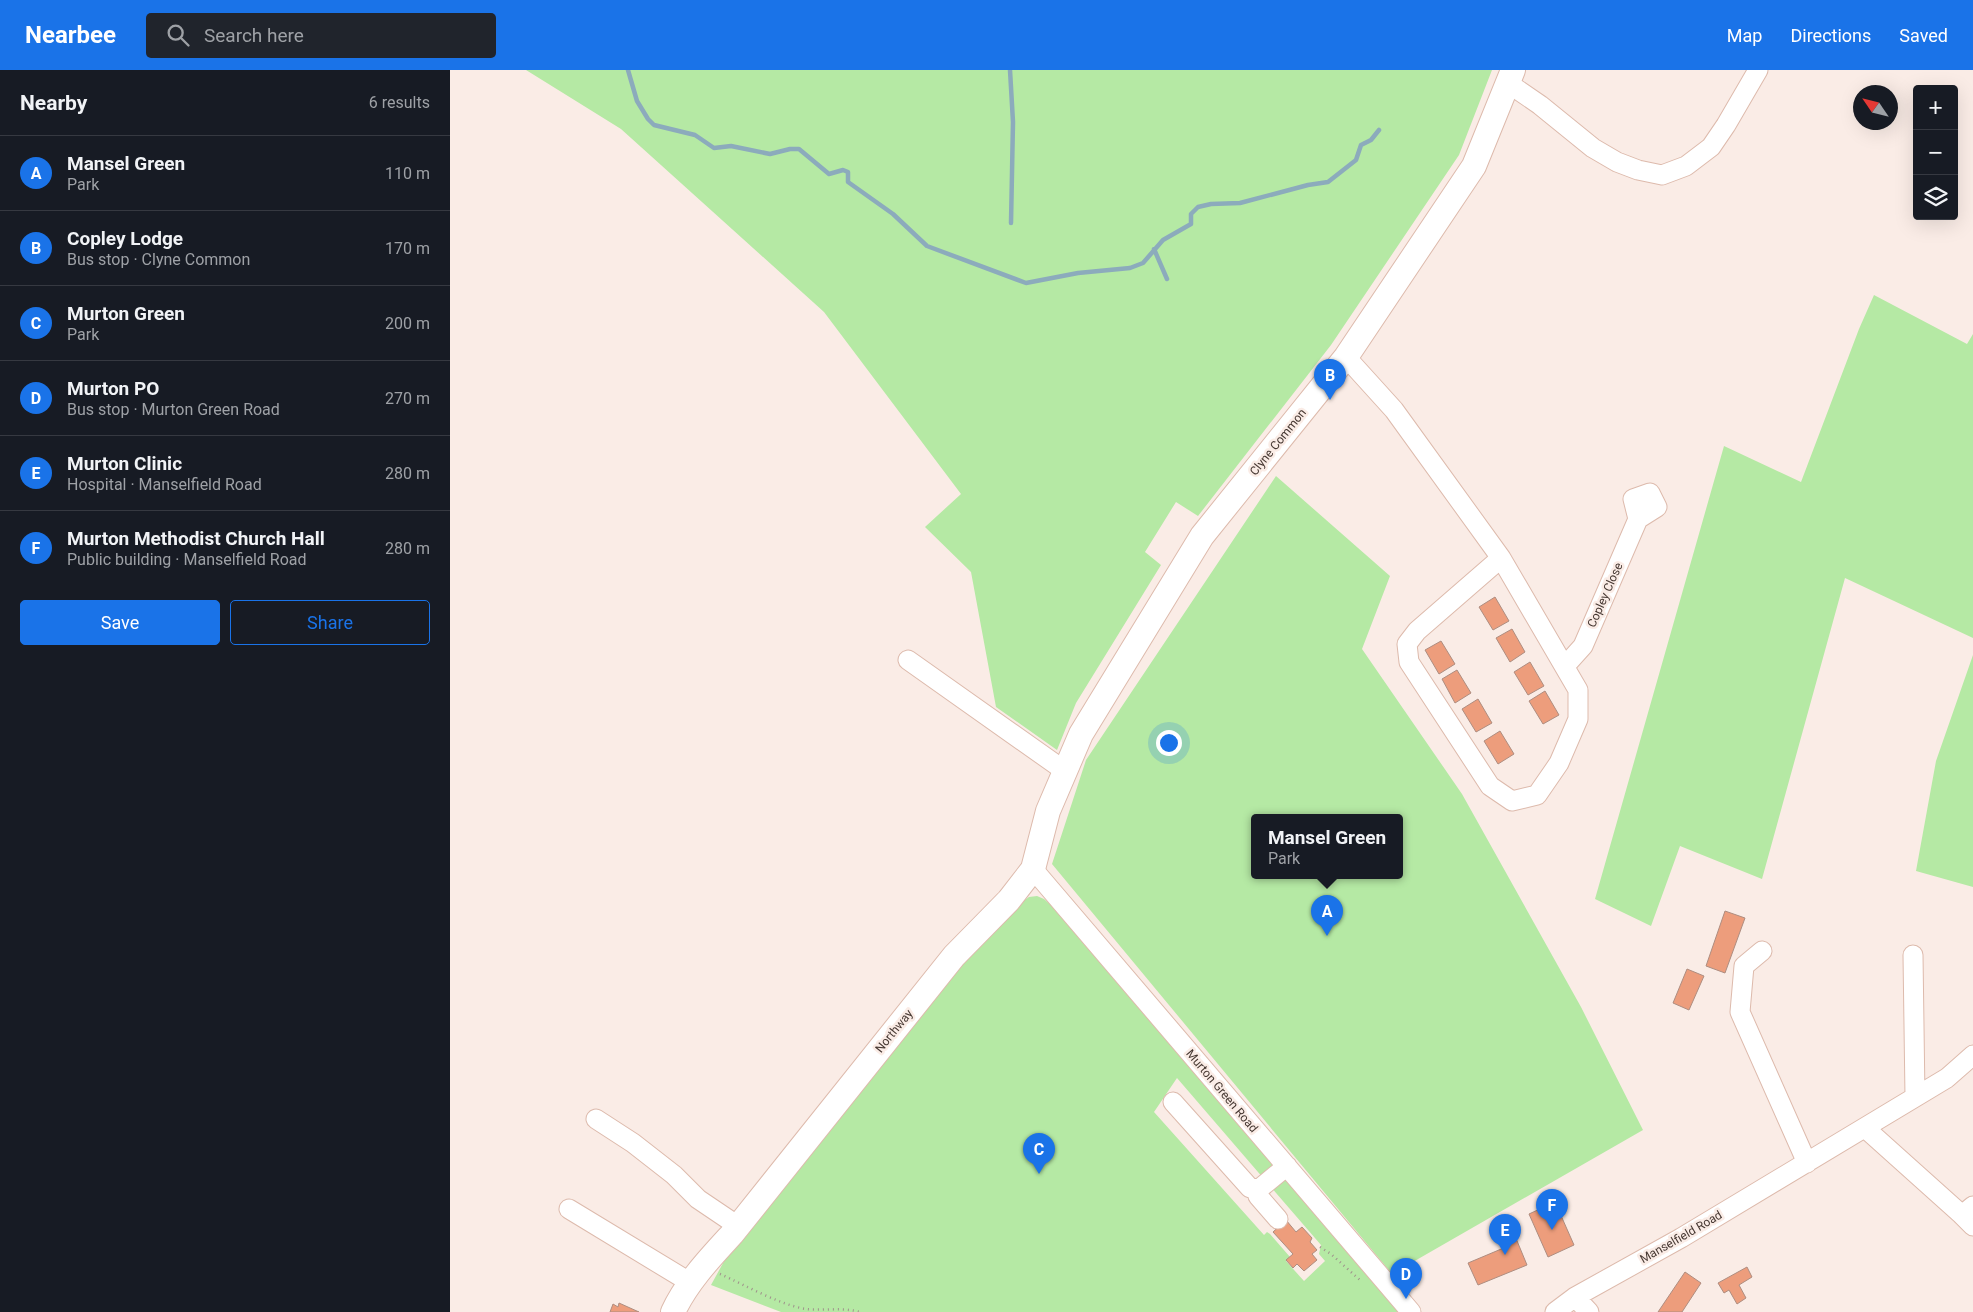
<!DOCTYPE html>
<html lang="en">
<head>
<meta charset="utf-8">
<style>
	body { margin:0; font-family:Roboto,sans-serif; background:#20242c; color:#f1f3f6 }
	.controls { position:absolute; right:15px; top:15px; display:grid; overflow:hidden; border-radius:5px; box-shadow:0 5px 20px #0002 }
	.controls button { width:45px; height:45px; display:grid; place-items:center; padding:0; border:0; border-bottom:1px solid #363941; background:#171b24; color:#f1f3f6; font:25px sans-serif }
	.compass { position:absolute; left:1403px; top:15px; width:45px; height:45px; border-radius:50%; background:#171b24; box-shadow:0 5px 20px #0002; rotate:305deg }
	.you { position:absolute; left:718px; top:672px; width:18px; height:18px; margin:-12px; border:4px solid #fff; border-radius:50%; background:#1a73e8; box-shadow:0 0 0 8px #1a73e833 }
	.badge { display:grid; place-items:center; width:32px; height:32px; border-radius:50%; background:#1a73e8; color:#fff; font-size:16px; font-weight:700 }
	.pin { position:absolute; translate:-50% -41px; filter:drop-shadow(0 1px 2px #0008) }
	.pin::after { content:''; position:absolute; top:26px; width:18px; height:15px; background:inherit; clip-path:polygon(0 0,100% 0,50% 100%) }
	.popup { position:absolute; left:801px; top:744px; width:152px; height:65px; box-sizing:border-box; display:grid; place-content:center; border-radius:5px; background:#171b24; filter:drop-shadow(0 1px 4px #0005); font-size:16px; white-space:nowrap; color:#9ea1a6 }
	.popup b { font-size:19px; color:#f1f3f6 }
	.popup::after { content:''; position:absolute; left:50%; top:100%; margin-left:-10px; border:10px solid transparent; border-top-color:#171b24 }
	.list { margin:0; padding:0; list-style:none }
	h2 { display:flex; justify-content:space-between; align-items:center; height:65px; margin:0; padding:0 20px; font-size:21px }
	h2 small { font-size:16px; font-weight:400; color:#9ea1a6 }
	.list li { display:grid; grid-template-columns:32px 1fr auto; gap:15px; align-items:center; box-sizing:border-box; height:75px; padding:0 20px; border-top:1px solid #363941 }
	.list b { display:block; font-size:19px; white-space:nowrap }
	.list p { margin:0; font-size:16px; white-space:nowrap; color:#9ea1a6 }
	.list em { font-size:16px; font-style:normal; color:#9ea1a6 }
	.actions { display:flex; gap:10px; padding:15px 20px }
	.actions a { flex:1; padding:11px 0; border:1px solid #1a73e8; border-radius:5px; text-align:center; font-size:18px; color:#1a73e8 }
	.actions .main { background:#1a73e8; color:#fff }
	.icon { flex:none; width:28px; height:28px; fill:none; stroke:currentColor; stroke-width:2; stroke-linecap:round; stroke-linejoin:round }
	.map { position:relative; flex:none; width:1523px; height:1242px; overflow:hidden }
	header { display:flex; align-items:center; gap:30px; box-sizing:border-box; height:70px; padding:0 25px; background:#1a73e8; color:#fff }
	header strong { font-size:24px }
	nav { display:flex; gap:28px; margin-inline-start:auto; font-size:18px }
	.search { width:350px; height:45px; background:#20242c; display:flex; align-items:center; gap:12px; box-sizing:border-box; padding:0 18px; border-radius:5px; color:#9ea1a6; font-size:19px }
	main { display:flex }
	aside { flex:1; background:#171b24 }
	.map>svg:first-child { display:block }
</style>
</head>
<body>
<header>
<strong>Nearbee</strong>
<div class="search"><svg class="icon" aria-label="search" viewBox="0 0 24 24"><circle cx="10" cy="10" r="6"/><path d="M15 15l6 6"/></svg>Search here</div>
<nav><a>Map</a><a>Directions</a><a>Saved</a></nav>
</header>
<main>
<aside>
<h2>Nearby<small>6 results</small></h2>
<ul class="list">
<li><span class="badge">A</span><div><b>Mansel Green</b><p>Park</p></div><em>110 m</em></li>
<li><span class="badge">B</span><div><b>Copley Lodge</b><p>Bus stop · Clyne Common</p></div><em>170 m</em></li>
<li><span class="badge">C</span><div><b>Murton Green</b><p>Park</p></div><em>200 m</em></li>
<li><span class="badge">D</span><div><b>Murton PO</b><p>Bus stop · Murton Green Road</p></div><em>270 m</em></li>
<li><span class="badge">E</span><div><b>Murton Clinic</b><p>Hospital · Manselfield Road</p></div><em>280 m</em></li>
<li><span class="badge">F</span><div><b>Murton Methodist Church Hall</b><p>Public building · Manselfield Road</p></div><em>280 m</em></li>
</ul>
<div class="actions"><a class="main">Save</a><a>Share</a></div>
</aside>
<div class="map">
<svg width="1523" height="1242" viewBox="0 0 1523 1242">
	<rect width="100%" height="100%" fill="#faece6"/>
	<!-- green -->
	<path fill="#b5e9a4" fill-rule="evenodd" d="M76 0H1042L1009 85 881 275 748 446 726 432 695 482 711 495 626 633 607 680 546 637 521 502 475 457 511 424 374 242 171 59Z
		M1424 225 1517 274 1523 264V568L1395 508 1312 809 1230 776 1201 856 1145 829 1274 376 1351 412 1409 259Z
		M826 406 940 506 912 579 1012 724 1131 937 1193 1060 942 1204 602 794 636 690ZM804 747H950V805H804Z
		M1523 585V817L1466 801 1486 691Z
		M587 826 594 829 611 844 829 1096 814 1109 727 1008 704 1042 814 1165 817 1162 820 1164 840 1187 836 1191 854 1211 875 1191 869 1184 871 1175 820 1116 835 1103 954 1242H331L261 1215 288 1166 518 887 569 834 579 827Z"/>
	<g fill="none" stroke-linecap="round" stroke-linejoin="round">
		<!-- stream -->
		<path stroke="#8cabbc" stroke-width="4.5" d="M178 0 187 31 198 49 204 55 245 65 264 78 281 76 320 84 340 79H349L379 104 393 100 398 102V112L443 144 477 176 576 213 628 203 680 198 693 193 713 170 741 154V144L748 137 761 134 790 133 858 115 878 112 906 90 911 75 921 70 929 60
			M560 0 563 52 561 153
			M704 179 717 209"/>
	</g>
	<!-- building -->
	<path fill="#ed9d7c" stroke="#ae8d80" d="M1045 527 1059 551 1043 560 1029 537Z
		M1062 559 1075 582 1060 592 1046 568Z
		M991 571 1005 594 989 604 975 580Z
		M1080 592 1094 616 1078 625 1064 602Z
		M1007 600 1021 623 1005 633 992 609Z
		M1095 621 1109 645 1093 654 1079 631Z
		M1028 629 1042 653 1026 662 1012 639Z
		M1050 661 1064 684 1048 694 1034 671Z
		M1275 841 1295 848 1275 903 1256 896Z
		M1237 899 1254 906 1239 940 1223 933Z
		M1105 1132 1124 1175 1098 1187 1079 1144Z
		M836 1150 846 1162 852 1157 862 1168 860 1172 867 1180 862 1184 867 1190 854 1201 847 1194 843 1198 836 1190 843 1184 823 1162Z
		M1065 1166 1077 1195 1028 1215 1018 1193 1056 1177 1054 1171Z
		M1297 1197 1302 1207 1289 1215 1296 1228 1287 1234 1279 1220 1274 1223 1268 1213Z
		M1235 1202 1251 1213 1232 1242H1208Z
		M169 1233 189 1242H160L163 1234 168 1237Z"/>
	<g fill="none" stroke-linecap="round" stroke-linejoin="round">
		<defs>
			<path id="minor" d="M1058 13 1090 35 1143 78 1167 92 1188 100 1212 105 1236 96 1261 77 1276 55 1308 0
				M896 287 944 340 1051 488 1128 620V649L1109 693 1087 725 1062 731 1040 716 959 592 957 574 967 561 1051 488
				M458 590 615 701
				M1115 596 1133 576 1188 449 1183 429 1200 423 1207 437 1188 449
				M583 799 961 1242
				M1312 881 1294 896 1290 942 1357 1093
				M1463 885 1465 1027
				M723 1032 800 1118 809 1119
				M146 1049 183 1073 224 1105 248 1129 288 1156
				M1415 1058 1512 1145
				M1523 1136 1512 1145 1523 1156
				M119 1139 241 1213
				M828 1149 808 1126 809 1119 837 1096
				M1125 1227 1139 1242
				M1105 1242 1125 1227 1231 1168 1497 1008 1523 985"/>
			<path id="major" d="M223 1242C237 1212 260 1188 282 1164L504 886 559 830 583 799 598 741 631 664 752 466 896 287 1024 96 1063 0"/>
		</defs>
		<!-- minor casing -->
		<use href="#minor" stroke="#ddbaac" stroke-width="21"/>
		<!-- major casing -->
		<use href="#major" stroke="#ddbaac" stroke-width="26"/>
		<!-- path -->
		<path stroke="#9f918b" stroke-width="2.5" stroke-dasharray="1 4" stroke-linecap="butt" d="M870 1177 881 1184 911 1211
			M270 1204C295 1215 330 1235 356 1239 374 1241 392 1237 410 1242"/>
		<!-- minor -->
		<use href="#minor" stroke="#fff" stroke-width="19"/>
		<!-- major -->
		<use href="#major" stroke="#fff" stroke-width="24"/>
	</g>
	<g text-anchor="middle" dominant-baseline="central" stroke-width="5" stroke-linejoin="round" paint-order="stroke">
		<!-- street labels -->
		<g font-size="12" fill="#453731" stroke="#faece6">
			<text transform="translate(828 372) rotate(-51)">Clyne Common</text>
			<text transform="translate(1155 525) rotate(-66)">Copley Close</text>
			<text transform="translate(444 961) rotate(-51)">Northway</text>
			<text transform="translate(772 1021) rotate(50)">Murton Green Road</text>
			<text transform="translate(1231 1167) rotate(-30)">Manselfield Road</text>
		</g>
	</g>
</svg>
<div class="controls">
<button>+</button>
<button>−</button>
<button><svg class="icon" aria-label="layers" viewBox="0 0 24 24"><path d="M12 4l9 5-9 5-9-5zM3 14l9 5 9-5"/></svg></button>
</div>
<svg class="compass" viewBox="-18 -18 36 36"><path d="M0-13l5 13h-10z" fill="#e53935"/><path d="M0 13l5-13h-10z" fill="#9ea1a6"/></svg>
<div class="you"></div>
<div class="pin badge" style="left:877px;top:866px">A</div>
<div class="popup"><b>Mansel Green</b>Park</div>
<div class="pin badge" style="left:880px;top:330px">B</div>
<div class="pin badge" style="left:589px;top:1104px">C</div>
<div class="pin badge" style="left:956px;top:1229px">D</div>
<div class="pin badge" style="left:1055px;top:1185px">E</div>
<div class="pin badge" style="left:1102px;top:1160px">F</div>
</div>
</main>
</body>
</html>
